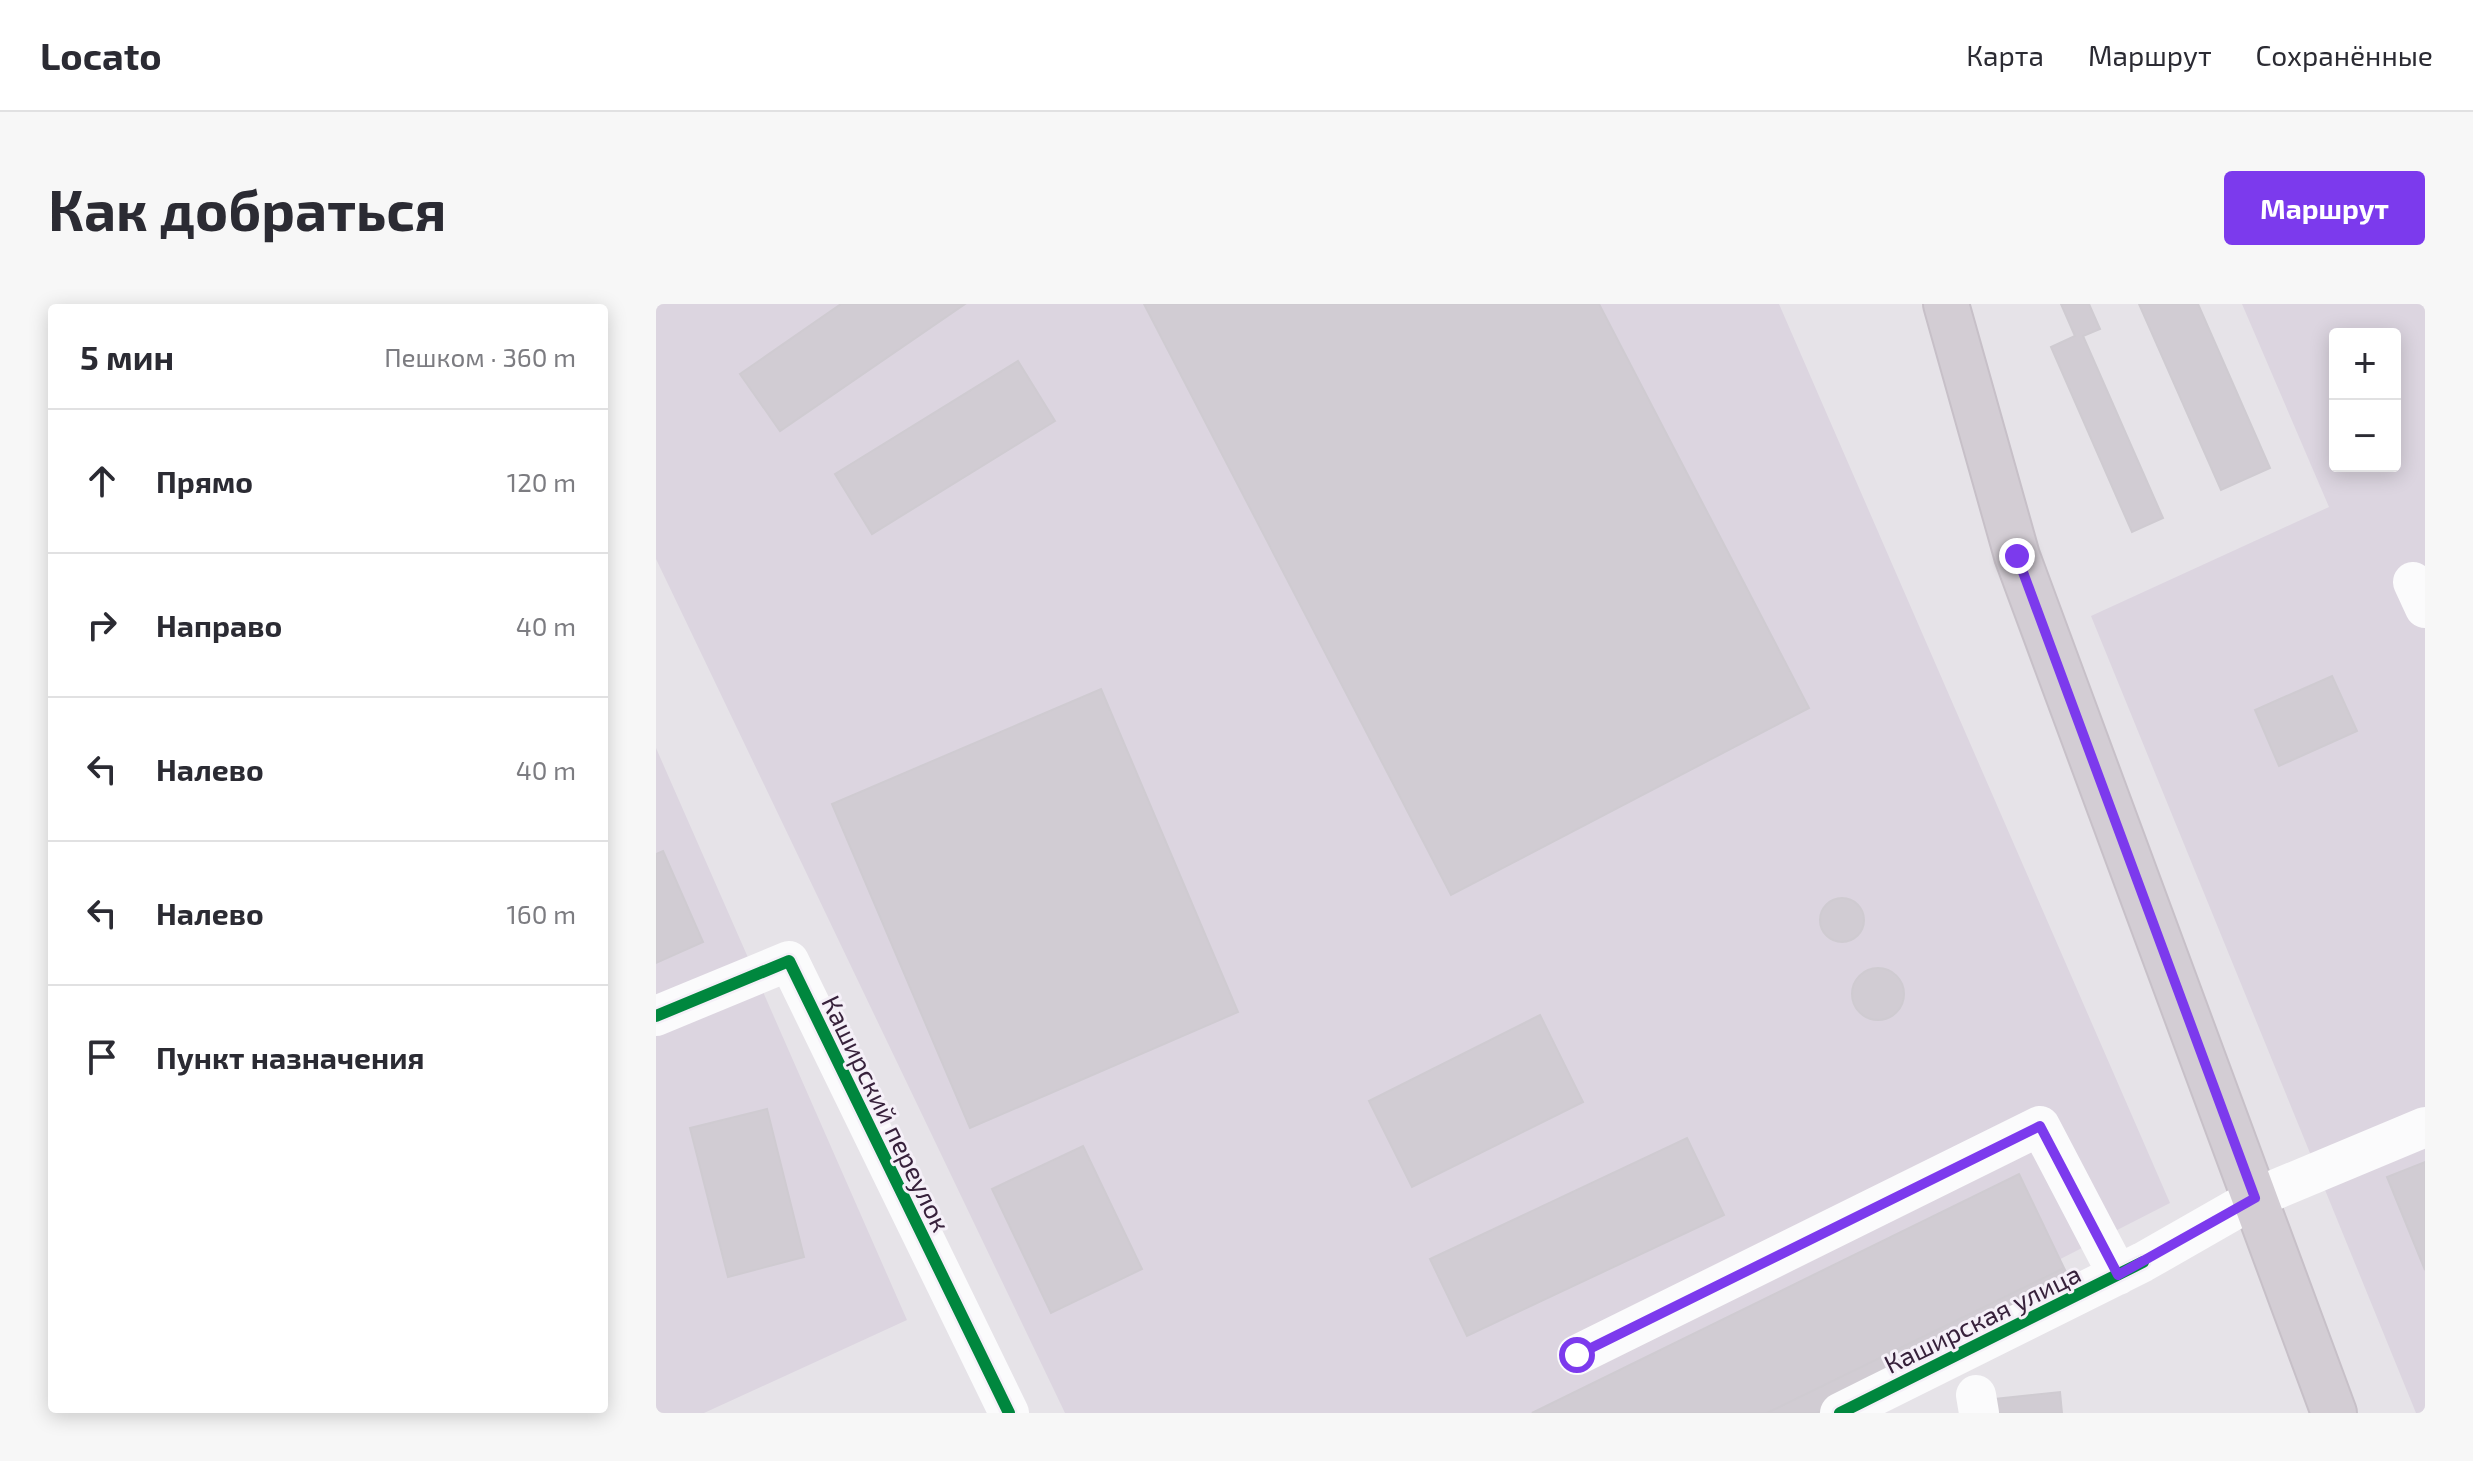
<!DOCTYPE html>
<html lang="ru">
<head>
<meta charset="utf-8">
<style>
	body { margin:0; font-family:"Exo 2",sans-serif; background:#f7f7f7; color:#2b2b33 }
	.controls { position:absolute; right:24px; top:24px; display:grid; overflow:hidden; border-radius:8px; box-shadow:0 4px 20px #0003 }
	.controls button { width:72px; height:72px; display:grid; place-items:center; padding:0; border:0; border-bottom:2px solid #e1e1e2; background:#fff; color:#2b2b33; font:40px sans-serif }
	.stop { position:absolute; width:24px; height:24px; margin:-18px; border:6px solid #7c3aed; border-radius:50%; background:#fff }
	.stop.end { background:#7c3aed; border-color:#fff; box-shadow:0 2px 8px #0008 }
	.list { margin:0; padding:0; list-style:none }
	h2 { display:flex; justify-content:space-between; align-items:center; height:104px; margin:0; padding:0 32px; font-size:34px }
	h2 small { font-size:26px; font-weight:400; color:#7c7c81 }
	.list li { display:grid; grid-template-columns:52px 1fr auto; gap:24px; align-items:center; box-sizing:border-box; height:144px; padding:0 32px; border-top:2px solid #e1e1e2 }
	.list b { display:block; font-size:30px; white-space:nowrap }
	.list em { font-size:26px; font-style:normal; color:#7c7c81 }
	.icon { flex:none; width:44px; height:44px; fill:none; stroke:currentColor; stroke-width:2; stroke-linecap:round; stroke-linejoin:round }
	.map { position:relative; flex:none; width:1769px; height:1109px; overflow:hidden; border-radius:8px }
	header { display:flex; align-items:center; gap:48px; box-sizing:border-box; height:112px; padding:0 40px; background:#fff; border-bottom:2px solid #e1e1e2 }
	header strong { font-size:38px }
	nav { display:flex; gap:44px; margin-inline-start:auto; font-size:28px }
	.intro { display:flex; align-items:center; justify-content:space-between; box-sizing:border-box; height:192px; padding:0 48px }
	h1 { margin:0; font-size:56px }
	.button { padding:20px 36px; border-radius:8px; background:#7c3aed; color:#fff; font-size:28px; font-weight:700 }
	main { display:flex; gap:48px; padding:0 48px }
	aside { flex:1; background:#fff; border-radius:8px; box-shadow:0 4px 20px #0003 }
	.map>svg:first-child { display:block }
</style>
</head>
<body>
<header>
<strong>Locato</strong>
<nav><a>Карта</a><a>Маршрут</a><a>Сохранённые</a></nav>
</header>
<div class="intro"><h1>Как добраться</h1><a class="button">Маршрут</a></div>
<main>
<aside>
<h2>5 мин<small>Пешком · 360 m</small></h2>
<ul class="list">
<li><svg class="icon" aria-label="ahead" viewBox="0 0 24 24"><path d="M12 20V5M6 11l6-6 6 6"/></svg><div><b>Прямо</b></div><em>120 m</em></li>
<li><svg class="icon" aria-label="right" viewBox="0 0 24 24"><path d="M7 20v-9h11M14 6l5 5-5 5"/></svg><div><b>Направо</b></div><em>40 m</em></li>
<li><svg class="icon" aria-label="left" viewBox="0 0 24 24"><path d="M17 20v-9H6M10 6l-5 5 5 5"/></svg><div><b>Налево</b></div><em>40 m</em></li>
<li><svg class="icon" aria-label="left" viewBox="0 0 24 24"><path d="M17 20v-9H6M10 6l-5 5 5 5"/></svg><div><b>Налево</b></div><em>160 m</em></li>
<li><svg class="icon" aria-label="arrive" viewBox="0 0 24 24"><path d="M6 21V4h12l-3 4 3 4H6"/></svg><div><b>Пункт назначения</b></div></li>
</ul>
</aside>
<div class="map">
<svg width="1769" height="1109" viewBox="0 0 1769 1109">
	<rect width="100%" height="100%" fill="#e6e3e8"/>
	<!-- built -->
	<path fill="#dcd5e0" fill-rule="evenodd" d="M0 0H1123L1514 899 1103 1109H409L0 255Z
		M1586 0H1769V1109H1760L1435 312 1673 203ZM1679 30H1739V162H1679Z
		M0 444 251 1016 48 1109H0Z"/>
	<!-- building -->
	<path fill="#d1ccd3" stroke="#cfcbd1" stroke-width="2" d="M185 0H309L124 127 84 70Z
		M488 0H943L1153 404 795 591Z
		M1405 0H1433L1444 25 1427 32 1507 214 1476 228 1395 43 1419 32Z
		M1483 0H1542L1614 164 1565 186Z
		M362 57 399 117 216 230 179 170Z
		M1676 372 1701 427 1623 462 1599 406Z
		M445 385 582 708 314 824 176 500Z
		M7 547 47 638 0 659V550Z
		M1164 616a22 22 0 1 1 44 0a22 22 0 1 1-44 0Z
		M1196 690a26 26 0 1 1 52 0a26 26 0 1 1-52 0Z
		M884 711 927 798 756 883 713 797Z
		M111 805 148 953 72 973 34 824Z
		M1031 834 1068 911 811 1032 774 955Z
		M427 842 486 965 395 1009 336 885Z
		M1769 858V966L1731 873Z
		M1363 870 1408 964 1111 1109H876Z
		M1408 964 1418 984 1161 1109H1111Z
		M1404 1088 1406 1109H1340L1339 1095Z"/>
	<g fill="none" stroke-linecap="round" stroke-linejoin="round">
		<defs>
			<path id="major" d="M1290 0 1361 252 1678 1109"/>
		</defs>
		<!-- major casing -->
		<use href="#major" stroke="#c7c0c8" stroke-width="48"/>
		<!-- minor -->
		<path stroke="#fbfbfc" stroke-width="40" d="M1757 278 1769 304
			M0 712 133 657 353 1109
			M921 1051 1384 822 1462 971
			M1320 1091 1323 1109
			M1184 1109 1487 958 1599 894 1769 823"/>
		<!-- major -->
		<use href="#major" stroke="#d3cdd4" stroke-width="44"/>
		<defs>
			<path id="cycleway" d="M0 712 133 657 353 1109
				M1184 1109 1487 958"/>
		</defs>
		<!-- cycleway casing -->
		<use href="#cycleway" stroke="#f5f0f8" stroke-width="17"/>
		<!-- cycleway -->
		<use href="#cycleway" stroke="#00873e" stroke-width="12"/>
	</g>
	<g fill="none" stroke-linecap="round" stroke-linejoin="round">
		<!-- route -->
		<path stroke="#7c3aed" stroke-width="10" d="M921 1051 1384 822 1462 971 1599 894 1361 252"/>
	</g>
	<g text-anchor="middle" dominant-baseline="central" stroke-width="6" stroke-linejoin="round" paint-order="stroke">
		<!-- street labels -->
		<g font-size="26" fill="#37213b" stroke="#f5f0f8">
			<text transform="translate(231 809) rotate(64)">Каширский переулок</text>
			<text transform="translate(1326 1014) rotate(-26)">Каширская улица</text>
		</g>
	</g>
</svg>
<div class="controls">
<button>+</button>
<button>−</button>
</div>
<div class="stop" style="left:921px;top:1051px"></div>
<div class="stop end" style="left:1361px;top:252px"></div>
</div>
</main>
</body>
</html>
